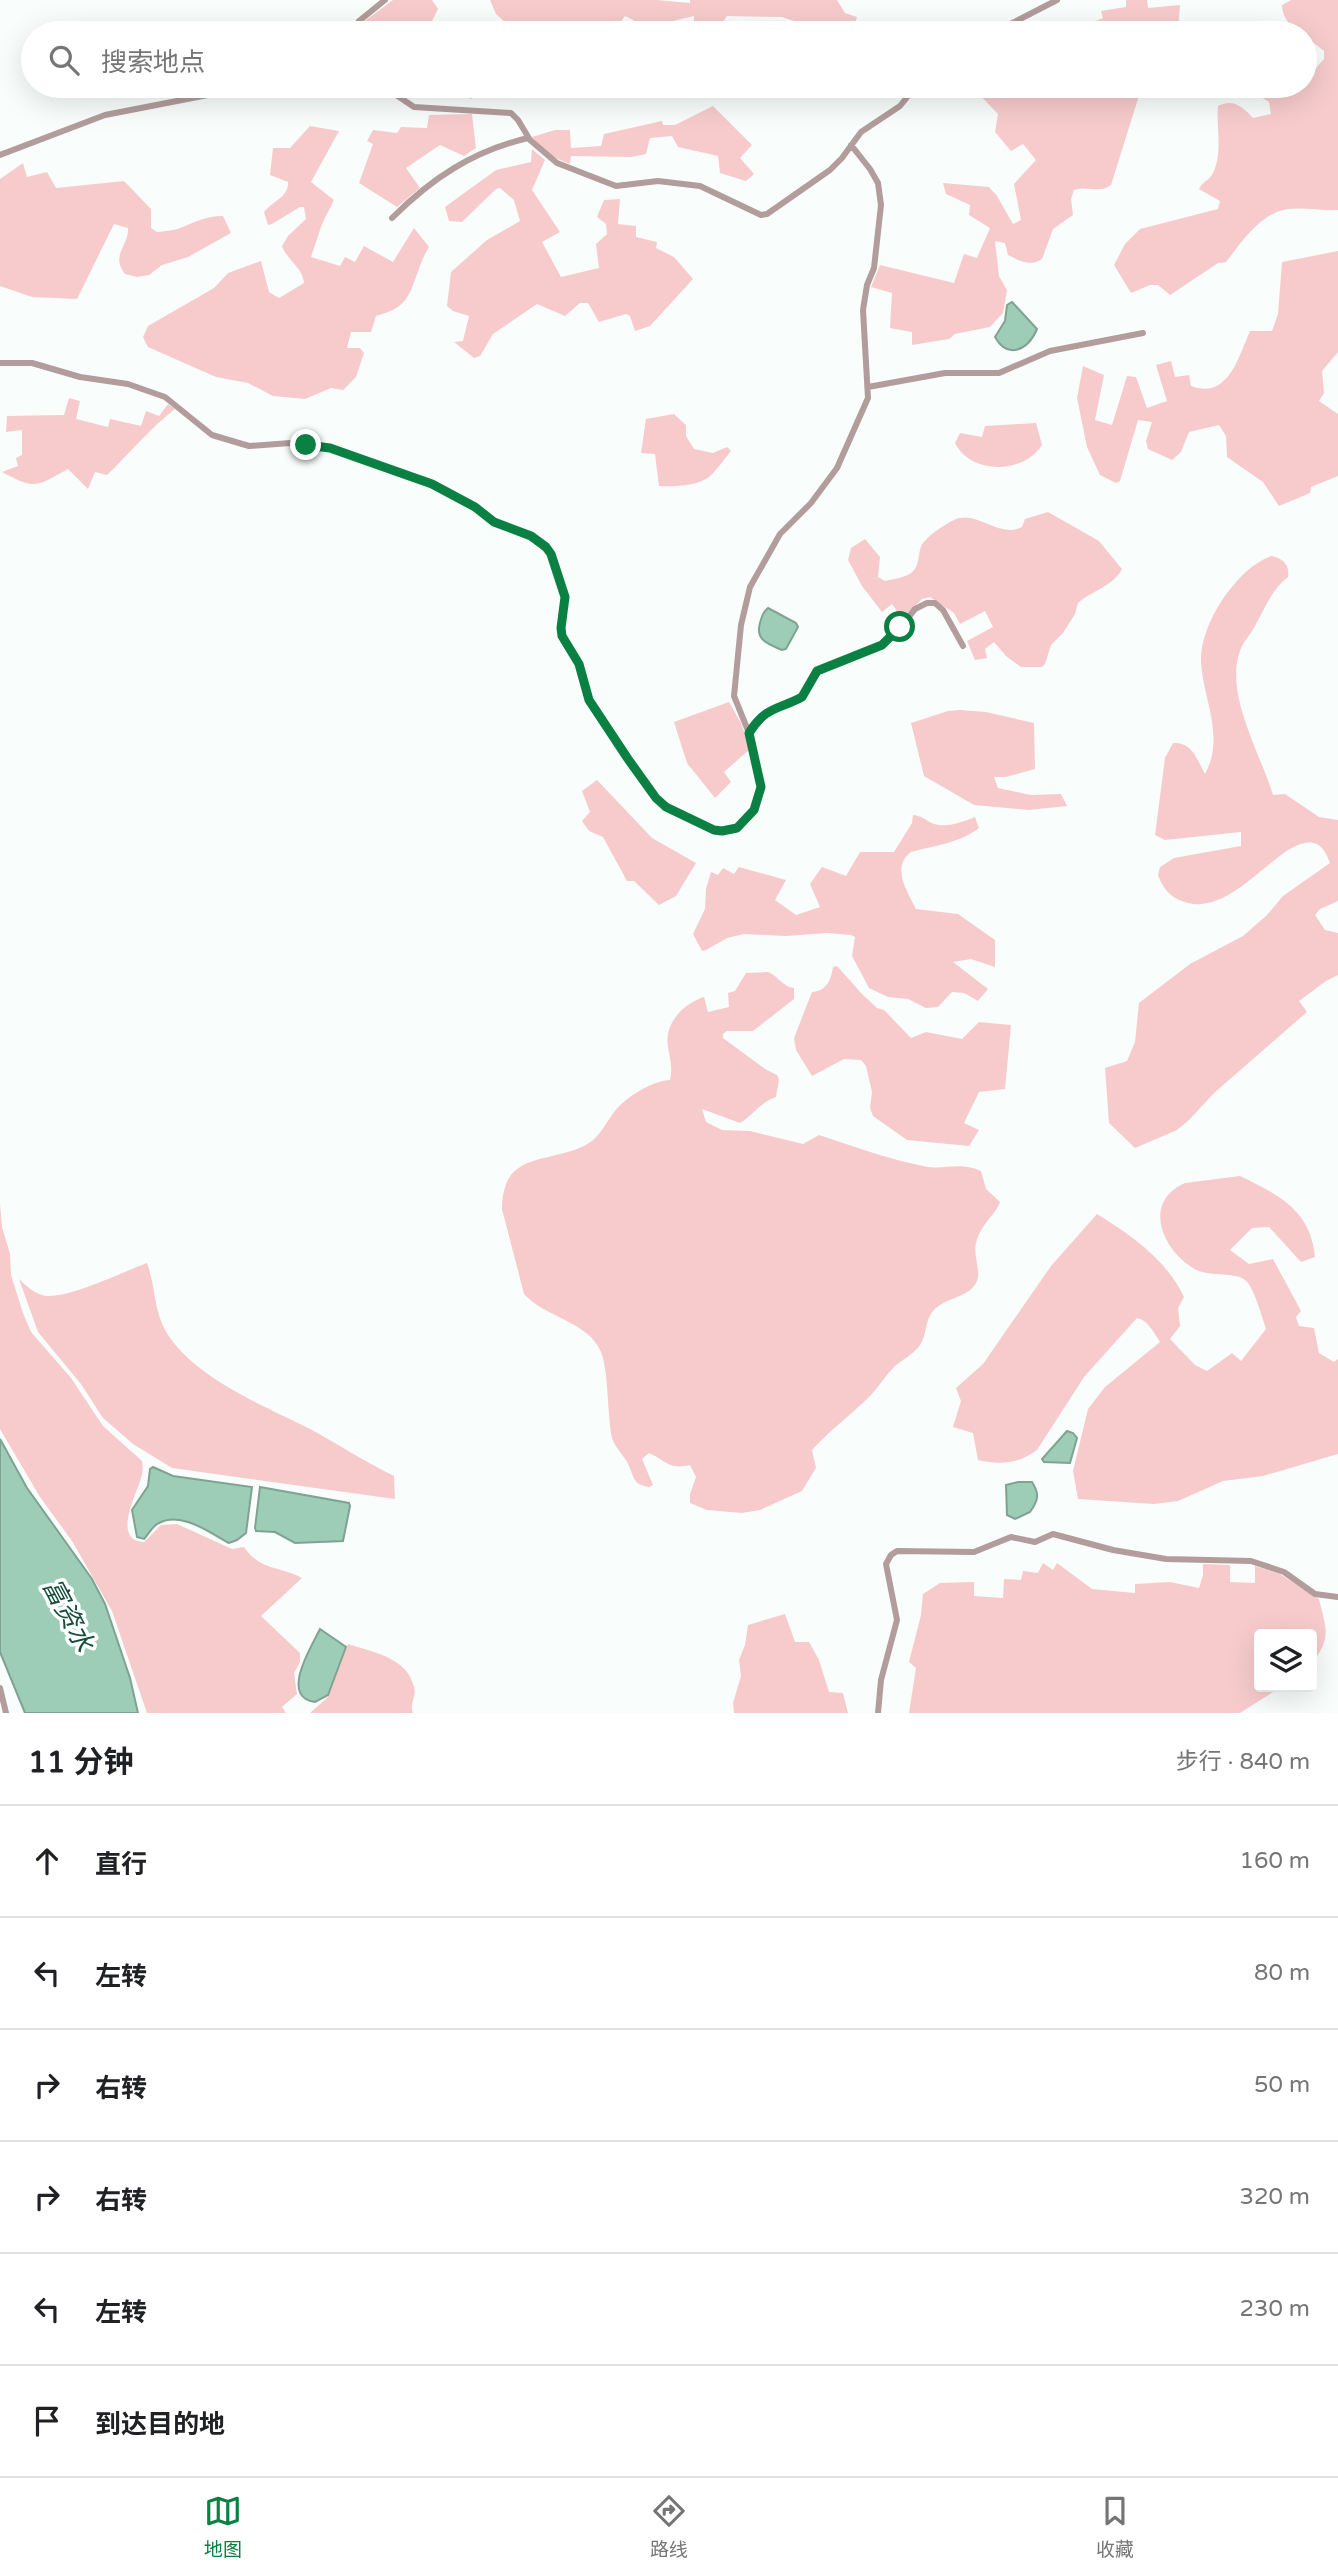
<!DOCTYPE html>
<html lang="zh">
<head>
<meta charset="utf-8">
<style>
	body { margin:0; font-family:"Varela Round","Noto Sans SC",sans-serif; background:#f6f6f6; color:#202124 }
	.controls { position:absolute; right:21px; bottom:21px; display:grid; overflow:hidden; border-radius:7px; box-shadow:0 7px 28px #0002 }
	.controls button { width:63px; height:63px; display:grid; place-items:center; padding:0; border:0; border-bottom:2px solid #e0e0e0; background:#fff; color:#202124; font:35px sans-serif }
	.stop { position:absolute; width:21px; height:21px; margin:-16px; border:5px solid #0b8043; border-radius:50%; background:#fff }
	.stop.end { background:#0b8043; border-color:#fff; box-shadow:0 2px 7px #0008 }
	.list { margin:0; padding:0; list-style:none }
	h2 { display:flex; justify-content:space-between; align-items:center; height:91px; margin:0; padding:0 28px; font-size:30px }
	h2 small { font-size:23px; font-weight:400; color:#757577 }
	.list li { display:grid; grid-template-columns:46px 1fr auto; gap:21px; align-items:center; box-sizing:border-box; height:112px; padding:0 28px; border-top:2px solid #e0e0e0 }
	.list b { display:block; font-size:26px; white-space:nowrap }
	.list em { font-size:23px; font-style:normal; color:#757577 }
	.icon { flex:none; width:38px; height:38px; fill:none; stroke:currentColor; stroke-width:2; stroke-linecap:round; stroke-linejoin:round }
	.map { position:relative; flex:none; width:1338px; height:1713px; overflow:hidden }
	.search { position:absolute; background:#fff; box-shadow:0 7px 28px #0002; left:21px; right:21px; top:21px; height:77px; display:flex; align-items:center; gap:18px; box-sizing:border-box; padding:0 24px; border-radius:38px; color:#757577; font-size:26px }
	.sheet { height:763px; background:#fff }
	nav { display:flex; justify-content:space-around; align-items:center; box-sizing:border-box; height:98px; border-top:2px solid #e0e0e0; background:#fff; font-size:19px; color:#757577 }
	nav a { display:grid; justify-items:center; gap:4px }
	nav .on { color:#0b8043 }
	.map>svg:first-child { display:block }
</style>
</head>
<body>
<div class="map">
<svg width="1338" height="1713" viewBox="0 0 1338 1713">
	<rect width="100%" height="100%" fill="#f9fdfb"/>
	<!-- green -->
	<path fill="#f7cbcc" d="M393 0H432L438 9 426 33H353L362 23Z
		M490 0H657L690 3V0H837L845 13 857 17 852 33H814L815 28 782 17 727 16 715 33H693L694 16 647 27 625 16 613 33H517L496 14Z
		M1126 0H1147L1148 8 1180 5 1178 32 1180 33H1080L1078 28 1103 18 1101 11 1126 7Z
		M1291 0H1338V210C1322 211 1304 207 1288 209 1260 213 1242 242 1226 262L1218 263 1170 295 1158 285H1150L1131 293 1114 265 1125 244 1140 229 1218 209 1220 201 1199 189C1203 181 1210 180 1213 173 1223 153 1216 127 1218 106 1233 98 1243 107 1253 118L1271 114 1269 102 1255 93 1253 86H1305V70L1316 68 1324 59V51L1305 36V33C1292 31 1282 17 1282 5Z
		M389 86H465L474 91 472 99 433 90 400 93Z
		M961 86H1142L1111 185C1099 194 1088 185 1074 190L1071 199 1073 215 1053 229 1042 259C1030 267 1020 261 1008 255L1005 243 995 241 999 276 1007 290 1003 313 990 327 955 334 949 339 912 345V332L890 328 892 293 871 287 880 265 954 283 964 254 977 258 990 228 969 215 970 205 946 194 943 183 989 187 997 196 1013 224 1021 220 1014 184 1036 160 1023 144 1011 151 995 132 998 114 977 92 969 97Z
		M713 106 752 145 740 158 754 174 746 181 720 173 718 156 678 147 672 136 650 138 646 154 631 157 571 156 570 164C557 159 539 151 532 137L555 130H570L571 148 601 146 604 134 662 121 663 125H675Z
		M472 114 476 148 464 156 440 145 406 168 420 188 397 207 359 183 373 144 367 141 373 130 397 133 401 127 427 128 429 115Z
		M310 126 339 131 311 182 334 200 322 224 311 257 340 266 345 257 355 262 364 246 393 262 414 228 429 247C418 264 415 287 406 299 399 309 386 313 376 316L371 332H351L347 348H360L364 353 356 377 343 390 331 388 305 399 273 396 248 383 216 377 148 347 143 337 148 326 214 288 228 273 261 261 269 292 279 298 304 283C303 268 287 260 282 246L288 236 306 219 304 207H300L272 224 268 225 264 212C273 201 289 197 288 182L270 175 273 148H290Z
		M532 149 545 160 532 190 560 232 542 242 561 277 599 268 596 244 607 234 606 224 597 217 604 200 620 199 618 224 636 226V237L657 242 656 248 674 257 693 279 650 326 635 331 630 316 626 314 599 322 588 303H580L565 316 537 304 493 334 480 356 474 358 454 342 463 341 469 316 453 311 447 306 451 272 487 240 520 221 514 200 500 188 496 189 462 222 449 221 445 207 496 170 531 162Z
		M23 163 27 177 47 172 56 188 124 181 151 209V228L157 232C164 231 173 231 180 228 196 222 205 216 223 216L231 233 188 257 162 265 149 275 137 277 125 274C110 254 129 247 128 228L114 224 77 299 32 297 0 286V179Z
		M1338 251V352L1322 371 1324 393 1319 401 1338 414V476L1311 487 1310 493 1279 506 1263 482 1227 457 1226 436 1219 425 1189 432 1181 452 1172 460 1148 449 1146 441 1152 422 1138 420 1120 481 1116 483 1100 475 1087 447 1077 398 1083 366 1104 375 1095 420 1112 425 1127 376 1136 377 1147 408 1167 401 1156 365 1171 361 1175 377 1189 375 1191 386C1228 400 1238 358 1250 331H1272L1278 314 1282 262Z
		M69 398 80 401 76 419 108 427 110 419 141 426 146 411 159 416 168 404 175 409C150 428 130 453 107 475L95 472 88 489 68 469C35 487 36 490 2 472L18 466 16 458 22 455V430L6 432 7 416 64 415Z
		M674 414 686 425V436L694 449 713 453 727 447 731 451C724 459 717 470 709 477 697 486 673 487 659 486L655 454 641 453 646 419Z
		M1036 423 1042 445C1023 475 970 474 955 443L960 433 982 437 985 426Z
		M1048 512 1099 541 1122 569C1112 587 1093 590 1078 603L1075 614 1063 633 1051 645 1045 664 1042 667H1021L1007 657 994 642 985 649 987 658 975 660 967 641 993 627 985 611 960 624 954 613 930 597 922 599 902 618 892 604 882 612 862 586 848 560 851 548 865 539 880 557 878 577 885 581C893 579 904 578 911 573 921 566 917 551 923 543 929 535 945 524 954 520 977 509 998 539 1022 527L1025 519Z
		M1271 556C1283 558 1290 565 1288 577 1272 589 1265 608 1255 626 1250 636 1242 642 1239 654 1226 697 1261 755 1273 795L1285 794 1319 817 1338 820V901L1320 909 1315 915 1325 930 1338 933V975L1326 981 1299 1001 1307 1012 1214 1093 1189 1120 1177 1130 1135 1148 1109 1123 1105 1068 1127 1061 1135 1042 1139 1003 1190 964 1243 936 1267 915 1283 896 1330 863C1327 855 1323 845 1313 843 1281 836 1236 915 1188 903 1172 899 1164 891 1158 875L1160 867 1174 858 1241 846V832L1165 840 1155 835 1165 758 1173 743C1193 742 1197 760 1205 774 1225 737 1204 702 1201 663 1200 639 1213 612 1227 593 1240 577 1251 564 1271 556Z
		M729 702 741 723 750 749 724 772 731 782 715 798 687 763 674 722Z
		M960 710 986 712 1034 723 1035 769 1006 777H994L998 788 1031 795 1061 794 1067 806 1029 810 974 805 924 776 911 723 948 711Z
		M597 780 652 838 696 863 676 896 659 905 634 881H627L603 837 589 831 582 821 590 812 582 791Z
		M913 815C923 816 926 821 934 824 948 828 962 822 975 817L979 828C960 843 933 846 911 852 891 867 907 891 916 909L958 914 995 940V967L971 959 953 962 988 989 978 1001 964 993 952 992 938 1007 926 1008 908 999 888 997 869 988 852 956 855 937 851 935 827 933 786 936 744 934 727 938 706 950 702 951 693 934 705 909 706 889 711 872 718 875 723 868 734 874 739 867 786 880 775 900 796 915 820 907 810 884 822 867 846 876 860 852H894L912 823Z
		M837 966 862 994 877 1008 884 1010 911 1038 926 1032 962 1039 979 1022 1011 1025 1005 1089 979 1092 964 1123 979 1130 969 1146 907 1140 873 1116 870 1108 872 1092 866 1066 861 1060 844 1059 812 1076 796 1050 794 1038 812 992C827 991 831 980 833 967Z
		M768 972C778 976 783 987 794 988V999L753 1031H727L723 1034V1038L765 1069 777 1075 779 1079 776 1097C759 1103 754 1115 740 1123L702 1109 706 1122 722 1130 750 1131 803 1144 819 1135C853 1146 887 1159 923 1166 945 1171 957 1161 981 1171L986 1189 1000 1202C995 1216 981 1223 976 1243 973 1255 981 1270 977 1281 970 1298 945 1297 933 1311 925 1320 927 1335 920 1345 914 1354 903 1359 895 1366 886 1375 879 1386 871 1395 852 1414 830 1430 812 1450L816 1468 802 1491 760 1510 742 1513 707 1510 690 1503V1494L696 1477 690 1465C668 1470 667 1461 649 1453L642 1459 653 1485 649 1487C634 1485 634 1478 629 1466 625 1456 615 1448 612 1438 607 1414 609 1373 601 1352 588 1321 544 1317 524 1294L502 1209C502 1196 505 1178 516 1170 533 1155 571 1157 592 1141 601 1134 607 1121 615 1111 626 1097 652 1081 670 1080 673 1067 670 1060 668 1047 664 1023 683 1004 704 997L708 1012 729 1007 728 993 735 991 746 973Z
		M1240 1176C1277 1194 1311 1210 1315 1257L1301 1262 1269 1227 1252 1228 1230 1250 1249 1264 1273 1259 1301 1311 1296 1317 1299 1326 1314 1328 1319 1353 1334 1362 1338 1359V1454L1263 1476 1223 1481 1178 1501 1154 1504 1078 1499 1073 1471 1088 1409 1105 1387 1160 1342C1154 1333 1148 1320 1137 1318L1084 1377 1037 1450C1018 1464 1001 1465 978 1460L973 1433 953 1427 961 1401 956 1388 983 1364 1051 1266 1097 1214C1132 1236 1166 1259 1184 1297L1178 1308 1180 1326 1170 1339 1195 1365 1207 1371 1232 1353 1241 1361 1266 1329C1262 1317 1254 1287 1245 1280 1234 1271 1208 1278 1193 1268 1162 1249 1142 1202 1185 1183Z
		M0 1204 2 1227 10 1254 11 1275 23 1313 31 1332 71 1378 103 1426 142 1461C143 1467 143 1473 141 1478 137 1493 111 1541 144 1542L161 1525 177 1524 232 1549 244 1547C260 1571 280 1566 302 1578L261 1616 300 1653V1662L294 1673 297 1694 282 1707 286 1713H147L112 1611 72 1541 40 1497 0 1429Z
		M147 1263C155 1284 154 1310 165 1330 193 1378 263 1405 310 1429 338 1444 365 1462 394 1476L395 1499 172 1468 133 1444 103 1418 81 1384 38 1332 19 1279C26 1286 33 1292 42 1295 62 1302 125 1271 147 1263Z
		M1043 1563 1053 1570 1057 1563 1092 1589 1135 1593V1584L1170 1582 1199 1588 1203 1575V1564L1230 1565V1582L1255 1583V1566L1280 1574 1319 1599C1326 1628 1332 1638 1312 1663V1634H1259V1687H1281L1240 1713H909L916 1668 909 1662 921 1615 923 1594 940 1583 974 1582V1596L1003 1598 1004 1579 1021 1580 1023 1571 1038 1573Z
		M785 1614 795 1642H809L819 1660 829 1692 843 1693 848 1713H734L733 1703 741 1676 739 1660 745 1645 748 1625Z
		M348 1644C372 1652 407 1657 414 1687 417 1697 409 1703 413 1713H310L328 1697Z"/>
	<!-- water -->
	<path fill="#9ecdb7" stroke="#80a292" stroke-width="2" d="M1012 302 1037 329C1028 350 1008 360 995 337L1005 321 1007 305Z
		M768 608 796 623 798 627 786 649 782 650C768 644 755 640 760 623 762 616 763 612 768 608Z
		M1067 1431 1073 1433 1077 1438 1070 1463 1044 1462 1042 1459Z
		M0 1439 27 1488 92 1579 105 1604 130 1678 138 1713H25L0 1652Z
		M153 1467 173 1476 252 1487 246 1533 237 1540 229 1543C210 1533 182 1511 159 1523 152 1526 149 1534 144 1539L137 1537 132 1510 148 1486 150 1469Z
		M1018 1482H1032C1040 1494 1038 1501 1030 1512L1015 1519 1007 1515 1006 1485Z
		M260 1487 349 1503 350 1506 343 1541 295 1543 275 1532 256 1531 255 1528Z
		M320 1629 346 1647 328 1695 315 1702C279 1697 312 1646 320 1629Z"/>
	<g fill="none" stroke-linecap="round" stroke-linejoin="round">
		<!-- minor -->
		<path stroke="#b29c9c" stroke-width="6" d="M350 33 359 21 385 0
			M993 33 1057 0
			M383 86 414 107 511 113 518 120 530 140 557 163 616 186 658 181 700 186 761 215 767 214 830 170 842 158 861 132 900 106 916 86
			M0 155 105 115 254 86
			M392 218C432 178 473 151 528 138
			M0 363H32L80 377 128 384 165 397 212 435 249 446 290 443 329 448 432 484 475 507 494 521 531 536 551 554 565 597 561 633 579 664 589 700 656 798 678 814 714 830 722 831 737 828 754 810 761 787 749 733 734 696 741 625 750 587 780 534 811 503 837 468 868 398 863 310 867 285 874 268 881 205 878 183 870 169 851 145
			M868 387 945 373H999L1050 351 1143 333
			M749 733 769 711 802 697 817 671 882 645 894 635 915 609 927 603H935L943 610 963 646
			M0 1688 6 1713
			M878 1713 881 1680 897 1620 886 1564 891 1555 897 1551 974 1552 1011 1537 1035 1542 1053 1534 1113 1550 1166 1559 1251 1561 1284 1572 1315 1594 1338 1597"/>
	</g>
	<g fill="none" stroke-linecap="round" stroke-linejoin="round">
		<!-- route -->
		<path stroke="#0b8043" stroke-width="9" d="M306 445 330 448 432 484 475 507 494 522 531 536 546 547 551 554 565 597 561 628 562 636 579 664 589 700 628 759 656 798 666 807 714 830 722 831 737 828 754 810 761 787 749 733C766 706 778 710 802 697L817 671 882 645 900 627"/>
	</g>
	<g text-anchor="middle" dominant-baseline="central" stroke-width="7" stroke-linejoin="round" paint-order="stroke">
		<!-- water labels -->
		<g font-size="26" font-style="italic" fill="#134f3a" stroke="#fff">
			<text transform="translate(68 1615) rotate(62)">富资水</text>
		</g>
	</g>
</svg>
<div class="controls">
<button><svg class="icon" aria-label="layers" viewBox="0 0 24 24"><path d="M12 4l9 5-9 5-9-5zM3 14l9 5 9-5"/></svg></button>
</div>
<div class="stop" style="left:900px;top:627px"></div>
<div class="stop end" style="left:306px;top:445px"></div>
<div class="search"><svg class="icon" aria-label="search" viewBox="0 0 24 24"><circle cx="10" cy="10" r="6"/><path d="M15 15l6 6"/></svg>搜索地点</div>
</div>
<section class="sheet">
<h2>11 分钟<small>步行 · 840 m</small></h2>
<ul class="list">
<li><svg class="icon" aria-label="ahead" viewBox="0 0 24 24"><path d="M12 20V5M6 11l6-6 6 6"/></svg><div><b>直行</b></div><em>160 m</em></li>
<li><svg class="icon" aria-label="left" viewBox="0 0 24 24"><path d="M17 20v-9H6M10 6l-5 5 5 5"/></svg><div><b>左转</b></div><em>80 m</em></li>
<li><svg class="icon" aria-label="right" viewBox="0 0 24 24"><path d="M7 20v-9h11M14 6l5 5-5 5"/></svg><div><b>右转</b></div><em>50 m</em></li>
<li><svg class="icon" aria-label="right" viewBox="0 0 24 24"><path d="M7 20v-9h11M14 6l5 5-5 5"/></svg><div><b>右转</b></div><em>320 m</em></li>
<li><svg class="icon" aria-label="left" viewBox="0 0 24 24"><path d="M17 20v-9H6M10 6l-5 5 5 5"/></svg><div><b>左转</b></div><em>230 m</em></li>
<li><svg class="icon" aria-label="arrive" viewBox="0 0 24 24"><path d="M6 21V4h12l-3 4 3 4H6"/></svg><div><b>到达目的地</b></div></li>
</ul>
</section>
<nav>
<a class="on"><svg class="icon" aria-label="map" viewBox="0 0 24 24"><path d="M3 6l6-2 6 2 6-2v14l-6 2-6-2-6 2zM9 4v14M15 6v14"/></svg>地图</a>
<a><svg class="icon" aria-label="directions" viewBox="0 0 24 24"><path d="M12 3l9 9-9 9-9-9zM9 14v-3h6M13 9l2 2-2 2"/></svg>路线</a>
<a><svg class="icon" aria-label="saved" viewBox="0 0 24 24"><path d="M7 4h10v16l-5-4-5 4z"/></svg>收藏</a>
</nav>
</body>
</html>
